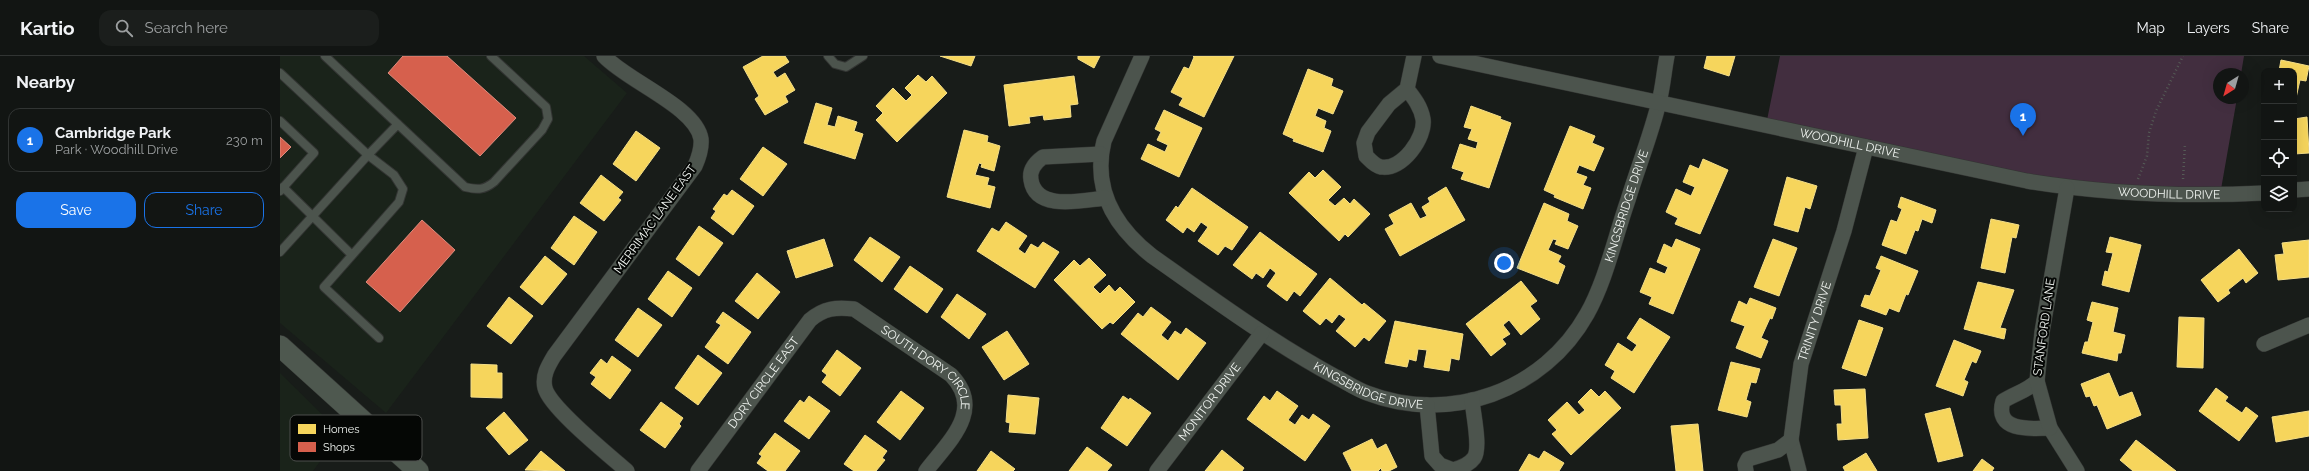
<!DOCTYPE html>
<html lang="en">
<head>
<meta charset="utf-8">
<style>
	body { margin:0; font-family:Raleway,sans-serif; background:#1b1e1c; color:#f1f3f6 }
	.controls { position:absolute; right:12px; top:12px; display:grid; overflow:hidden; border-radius:8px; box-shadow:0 4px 16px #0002 }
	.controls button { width:36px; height:36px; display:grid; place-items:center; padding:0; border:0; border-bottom:1px solid #313433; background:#121513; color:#f1f3f6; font:20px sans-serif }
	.compass { position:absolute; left:1933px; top:12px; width:36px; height:36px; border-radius:50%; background:#121513; box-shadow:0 4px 16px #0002; rotate:217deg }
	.you { position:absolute; left:1224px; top:207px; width:14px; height:14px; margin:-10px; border:3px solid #fff; border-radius:50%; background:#1a73e8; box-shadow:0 0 0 6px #1a73e833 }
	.badge { display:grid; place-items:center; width:26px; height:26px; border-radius:50%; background:#1a73e8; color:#fff; font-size:13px; font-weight:700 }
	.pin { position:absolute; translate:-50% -33px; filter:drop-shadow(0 1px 2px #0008) }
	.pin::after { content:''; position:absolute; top:21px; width:14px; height:12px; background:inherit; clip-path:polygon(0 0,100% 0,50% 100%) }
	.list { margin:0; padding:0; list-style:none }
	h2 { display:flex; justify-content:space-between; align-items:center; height:52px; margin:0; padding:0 16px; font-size:17px }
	h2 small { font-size:13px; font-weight:400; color:#9c9fa0 }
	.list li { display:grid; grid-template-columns:26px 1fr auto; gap:12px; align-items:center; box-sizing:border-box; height:64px; margin:0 8px 8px; padding:0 8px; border:1px solid #313433; border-radius:12px }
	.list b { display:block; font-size:15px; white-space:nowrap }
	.list p { margin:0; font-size:13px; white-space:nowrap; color:#9c9fa0 }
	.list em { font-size:13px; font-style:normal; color:#9c9fa0 }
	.actions { display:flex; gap:8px; padding:12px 16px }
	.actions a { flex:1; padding:9px 0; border:1px solid #1a73e8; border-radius:12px; text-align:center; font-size:14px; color:#1a73e8 }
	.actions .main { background:#1a73e8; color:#fff }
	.icon { flex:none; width:22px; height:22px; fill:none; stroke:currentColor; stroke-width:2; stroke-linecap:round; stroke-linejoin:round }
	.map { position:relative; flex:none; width:2029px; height:415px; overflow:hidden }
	header { display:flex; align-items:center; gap:24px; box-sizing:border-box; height:56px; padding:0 20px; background:#121513; border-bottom:1px solid #313433 }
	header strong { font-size:19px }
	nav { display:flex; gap:22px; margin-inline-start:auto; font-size:14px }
	.search { width:280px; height:36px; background:#1b1e1c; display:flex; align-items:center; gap:10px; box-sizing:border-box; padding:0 14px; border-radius:12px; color:#9c9fa0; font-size:15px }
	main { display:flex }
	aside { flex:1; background:#121513 }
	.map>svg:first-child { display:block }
</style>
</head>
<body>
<header>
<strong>Kartio</strong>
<div class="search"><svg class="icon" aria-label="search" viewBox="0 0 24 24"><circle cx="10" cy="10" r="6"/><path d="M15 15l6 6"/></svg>Search here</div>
<nav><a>Map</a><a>Layers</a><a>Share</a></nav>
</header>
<main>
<aside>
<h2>Nearby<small></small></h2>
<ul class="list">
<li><span class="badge">1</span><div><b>Cambridge Park</b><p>Park · Woodhill Drive</p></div><em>230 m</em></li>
</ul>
<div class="actions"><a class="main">Save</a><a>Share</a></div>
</aside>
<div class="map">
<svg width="2029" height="415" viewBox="0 0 2029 415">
	<rect width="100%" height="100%" fill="#181c19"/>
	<!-- built -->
	<path fill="#1a231a" d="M0 0H304L347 37 106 357 0 267Z
		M0 317 61 377 33 415H0Z"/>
	<!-- green -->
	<path fill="#422e3f" d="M1500 0H1964L1961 18H1939V42H1957L1940 139 1851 138 1486 69Z"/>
	<!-- homes -->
	<path fill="#f6d55c" stroke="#f4de88" d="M483 0H505L509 6 493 16 497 22 505 17 515 34 505 40 508 46 485 59 475 43 479 40 463 11Z
		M660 0H695L691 10Z
		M798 0H820L814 12 798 3Z
		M913 0H954L924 61 899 49 903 42 891 36 904 11 909 13 914 1Z
		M1427 0H1455L1449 20 1424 12Z
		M2001 4 2029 10 2026 25 2020 24 2016 42H2014V15H1999Z
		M1028 13 1053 23 1051 30 1063 35 1053 58 1038 52 1035 60 1046 65 1044 72 1051 75 1043 96 1013 85 1014 83 1003 78Z
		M638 19 646 26 652 20 667 37 617 86 596 64 603 57 596 50 613 32 626 45 632 39 625 32Z
		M794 20 798 48 790 49 791 61 764 64 763 59 749 61 750 67 729 70 724 29Z
		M536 47 552 52 547 69 555 71 558 60 577 66 574 75 583 78 575 103 524 87Z
		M1191 50 1221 61 1220 63 1231 67 1209 132 1181 123 1184 116 1172 112 1180 88 1196 93 1198 86 1188 83 1192 73 1184 71Z
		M884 54 922 72 899 121 861 103 868 88 885 96 888 89 877 84 881 76 875 73Z
		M2027 61 2029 97 2014 98V63Z
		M1290 70 1315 80 1312 87 1324 92 1314 115 1299 109 1296 117 1307 121 1303 129 1311 132 1303 153 1274 141 1275 139 1264 134Z
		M684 74 708 80 707 86 720 90 714 115 701 111 702 108 699 107 695 119 709 122 707 129 715 131 710 152 667 141Z
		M356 75 380 92 356 125 333 108Z
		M483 91 507 108 483 140 460 123Z
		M1423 103 1448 114 1420 178 1395 168 1398 162 1386 156 1396 133 1411 140 1415 131 1403 126 1410 109 1419 113Z
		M1043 114 1061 131 1048 144 1055 150 1064 142 1070 148 1074 143 1090 158 1068 181 1065 178 1059 185 1009 137 1029 116 1035 122Z
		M321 119 343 136 338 142 341 144 324 165 300 147Z
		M1507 121 1537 130 1530 153 1525 151 1518 176 1494 169Z
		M1166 131 1185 164 1120 200 1105 173 1114 168 1109 159 1131 147 1140 163 1147 160 1142 151 1150 146 1148 142Z
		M912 132 968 171 952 194 945 190 938 199 918 185 928 171 921 166 914 176 907 171 903 177 886 164 896 150 898 152Z
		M452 134 474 150 453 179 431 162 436 155 433 153 444 138 447 140Z
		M1621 141 1656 154 1652 167 1642 163 1638 175 1635 174 1626 198 1602 189 1611 164 1617 166 1622 153 1618 151Z
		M1264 147 1289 158 1287 165 1298 170 1288 193 1275 188 1277 184 1273 183 1268 194 1281 200 1278 206 1285 210 1278 228 1237 212Z
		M294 160 317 176 294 209 271 192Z
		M1711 163 1739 169 1736 182 1732 181 1725 217 1701 212Z
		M726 166 747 180 738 193 745 198 751 188 758 192 763 186 779 196 755 232 697 195 712 172 719 176Z
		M419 170 443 187 419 220 396 203Z
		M980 176 1037 218 1020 240 1014 235 1007 245 987 230 996 217 990 212 983 222 976 217 972 223 953 209Z
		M590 181 620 201 602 226 574 204Z
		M1830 181 1861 189 1849 236 1822 229 1825 215 1828 216 1833 197 1826 196Z
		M544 183 553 210 516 222 507 195Z
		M1396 183 1420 193 1393 258 1369 248 1372 241 1360 236 1370 212 1385 218 1388 211 1377 206 1384 188 1392 192Z
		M1493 183 1517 192 1499 240 1474 231Z
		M2029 184V221L1998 224 1995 199 2004 198 2002 187Z
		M1959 193 1978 217 1966 227 1963 222 1948 234 1950 237 1938 246 1921 224Z
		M265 200 287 218 262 249 240 231Z
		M1601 200 1638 215 1628 239 1626 238 1619 256 1609 252 1606 259 1581 250 1585 239 1590 240 1601 214 1596 212Z
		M809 202 826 219 813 231 820 238 829 229 835 236 840 231 855 246 833 268 830 266 822 273 774 224 794 204 800 210Z
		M630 210 663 233 647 257 614 233Z
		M388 215 412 232 392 261 368 243Z
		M477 217 500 236 478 263 455 245Z
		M1050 222 1082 249 1084 247 1106 265 1089 285 1084 281 1075 291 1056 275 1066 263 1059 258 1052 267 1046 262 1040 269 1023 255Z
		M1241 225 1257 245 1250 250 1260 263 1241 279 1229 264 1223 269 1230 278 1222 283 1226 288 1211 300 1186 268Z
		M1698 226 1734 234 1720 272 1726 273 1724 283 1684 273Z
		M677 238 706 258 689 283 661 261Z
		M229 241 253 260 231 288 207 270Z
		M1470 242 1496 252 1492 263 1490 262 1481 282 1488 285 1481 302 1456 292 1465 270 1451 265 1459 245 1467 249Z
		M1812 246 1838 252 1833 276 1845 279 1841 297H1838L1837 305 1802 297 1805 286H1808L1813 266 1807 264Z
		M871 251 891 266 881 279 888 285 895 275 901 279 906 272 926 287 898 324 841 278 858 257 863 261Z
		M358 252 382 269 358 301 335 284Z
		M443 256 471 276 448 308 425 291 441 269 436 266Z
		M1899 261 1924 262 1923 312 1897 311Z
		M1360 262 1390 281 1354 337 1331 322 1335 315 1325 309 1338 287 1352 296 1357 289 1347 282Z
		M1579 264 1603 272 1586 320 1562 312Z
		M1115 265 1183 278 1179 304 1171 302 1169 315 1144 311 1147 294 1138 293 1136 305 1129 303 1127 311 1105 307Z
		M727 275 749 308 724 324 702 291Z
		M1674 284 1701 295 1696 307 1692 305 1684 324 1688 326 1683 340 1656 330Z
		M557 294 581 312 560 340 542 326 547 319 542 315Z
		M418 299 442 317 418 349 395 332Z
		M332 300 351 314 330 343 311 328 316 321 310 317 321 303 327 308Z
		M1451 306 1480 313 1476 327 1471 326 1466 344 1471 346 1467 361 1438 354Z
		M191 308 217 309V317H222V342L191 341Z
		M1829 317 1839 341 1852 336 1861 359 1827 373 1817 349 1814 350 1810 340 1806 341 1801 328Z
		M1936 332 1948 341 1945 345 1962 357 1966 351 1978 360 1959 385 1919 355Z
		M1311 333 1319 341 1325 335 1341 352 1291 399 1272 378 1277 374 1268 364 1287 346 1299 359 1305 354 1298 346Z
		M1585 333 1588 382 1558 384 1557 368H1562L1561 349H1555L1554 334Z
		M621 335 644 352 620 384 597 366Z
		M997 335 1018 350 1008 364 1015 369 1022 359 1029 364 1033 358 1050 370 1025 405 967 363 984 340 990 345Z
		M728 339 759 342 755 378 729 376 730 367 726 366Z
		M529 340 550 355 529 383 504 365 520 344 524 347Z
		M843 340 849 344 850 342 871 357 847 390 821 372Z
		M381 346 403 362 399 368 401 370 385 392 360 374Z
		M1670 352 1683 400 1658 406 1645 358Z
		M2029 355V380L1996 386 1992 361Z
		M224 356 248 384 229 399 206 372Z
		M1418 368 1423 415H1396L1391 370Z
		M495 377 520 395 505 415H488L477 407 482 400 479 398Z
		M585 379 607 395 602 402 605 404 596 415H574L564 408Z
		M1092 383 1097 393 1106 388 1117 411 1109 415H1102L1101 412 1098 415H1072L1063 397Z
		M1856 384 1896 415H1853L1840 404Z
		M807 391 832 409 827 415H789Z
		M942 394 964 412 962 415H925Z
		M261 395 285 415 245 414Z
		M711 395 735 413 733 415H697Z
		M1264 395 1284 407 1279 415H1239L1249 398 1259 403Z
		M1586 397 1597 415H1565L1563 411Z
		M1702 403 1714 412 1712 415H1693Z"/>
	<!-- shops -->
	<path fill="#d6604d" stroke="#de8c7e" d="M123 0H167L236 62 200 100 108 17Z
		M0 81 11 91 0 102Z
		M142 164 175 194 120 256 86 226Z"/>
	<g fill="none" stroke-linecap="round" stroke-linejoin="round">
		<defs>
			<path id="service" d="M45 0 185 131C198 134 204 134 214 126L262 74 268 63 266 51 211 0
				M548 0 555 8 566 11 583 0
				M0 17 88 99 0 196
				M0 65 34 97 0 135
				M3 131 72 199
				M99 282 44 231 119 146 123 133 114 119 88 99 118 68"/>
			<g id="minor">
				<path d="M324 0C347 25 416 51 421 83 422 93 419 101 415 110L274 300C268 310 262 320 265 332 270 352 329 399 347 415"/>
				<path id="s1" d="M862 0 824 85C812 134 835 171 872 200 932 242 991 286 1056 321 1066 326 1076 333 1087 337 1170 369 1264 335 1307 258 1326 224 1335 181 1348 144 1358 111 1371 79 1379 46 1383 31 1384 15 1387 0"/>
				<path id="s2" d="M1160 0 1747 125C1827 138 1904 141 1984 137"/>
				<path d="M1127 33C1134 42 1141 51 1143 63 1146 81 1122 115 1101 111 1095 110 1090 104 1086 100L1084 87 1088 76 1109 48 1127 33 1134 0"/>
				<path d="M821 98 763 101C756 106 749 114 751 124 756 156 803 144 826 142"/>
				<path d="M1787 132 1762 276 1757 325C1749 334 1734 338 1723 345 1714 376 1751 373 1770 372L1797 415"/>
				<path d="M2014 134 2029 133"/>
				<path d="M1984 288 2029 269"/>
				<path d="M1757 325 1770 372"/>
				<path d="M1147 349 1152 400 1160 409 1173 414C1180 412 1189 409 1194 402 1201 392 1193 357 1192 344"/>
				<path d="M1511 384 1519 415"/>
				<path id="s3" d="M418 415 530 264C544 252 556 251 574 253L671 319C705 354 669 385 646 415"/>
				<path id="s4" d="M877 415 982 277"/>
				<path id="s5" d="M1466 415 1465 409 1468 403 1498 394 1511 384 1521 308 1564 175 1586 91"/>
			</g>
			<path id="secondary" d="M0 290 138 415"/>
		</defs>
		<!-- service casing -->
		<use href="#service" stroke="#333533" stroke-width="10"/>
		<!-- minor casing -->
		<use href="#minor" stroke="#333533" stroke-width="16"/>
		<!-- secondary casing -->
		<use href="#secondary" stroke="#333533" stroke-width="22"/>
		<!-- path -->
		<path stroke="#555b56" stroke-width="2.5" stroke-dasharray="1 3" stroke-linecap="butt" d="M1858 123 1867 100 1869 77 1876 55 1903 0
			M1903 123 1905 88"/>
		<!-- service -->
		<use href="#service" stroke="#4c544d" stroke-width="8"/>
		<!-- minor -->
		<use href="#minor" stroke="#4c544d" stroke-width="15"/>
		<!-- secondary -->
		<use href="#secondary" stroke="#4e584f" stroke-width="21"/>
	</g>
	<g text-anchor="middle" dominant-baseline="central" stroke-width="4" stroke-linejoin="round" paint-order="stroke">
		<!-- street labels -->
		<g font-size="12" fill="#f0f4f0" stroke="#050705">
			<text stroke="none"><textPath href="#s2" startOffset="419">WOODHILL DRIVE</textPath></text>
			<text stroke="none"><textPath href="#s2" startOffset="743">WOODHILL DRIVE</textPath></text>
			<text stroke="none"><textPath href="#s1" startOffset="851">KINGSBRIDGE DRIVE</textPath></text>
			<text transform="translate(375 163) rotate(-54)">MERRIMAC LANE EAST</text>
			<text stroke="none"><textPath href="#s5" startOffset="182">TRINITY DRIVE</textPath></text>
			<text transform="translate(1764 271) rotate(-82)">STANFORD LANE</text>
			<text stroke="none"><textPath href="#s3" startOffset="330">SOUTH DORY CIRCLE</textPath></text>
			<text stroke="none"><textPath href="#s3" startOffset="110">DORY CIRCLE EAST</textPath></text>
			<text stroke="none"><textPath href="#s1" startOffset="480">KINGSBRIDGE DRIVE</textPath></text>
			<text stroke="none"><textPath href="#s4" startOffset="87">MONITOR DRIVE</textPath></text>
		</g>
	</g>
	<!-- legend -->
	<rect x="10" y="359" width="132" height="46" rx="6" fill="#050705" stroke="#4c4e4c" stroke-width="1"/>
	<rect x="18" y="368" width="18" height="10" fill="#f6d55c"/>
	<rect x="18" y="386" width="18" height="10" fill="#d6604d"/>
	<g font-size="11" fill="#f0f4f0">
		<text x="43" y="377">Homes</text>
		<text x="43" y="395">Shops</text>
	</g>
</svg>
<div class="controls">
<button>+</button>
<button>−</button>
<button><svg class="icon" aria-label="locate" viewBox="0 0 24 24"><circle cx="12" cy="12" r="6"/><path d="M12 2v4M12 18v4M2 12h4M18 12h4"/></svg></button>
<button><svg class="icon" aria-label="layers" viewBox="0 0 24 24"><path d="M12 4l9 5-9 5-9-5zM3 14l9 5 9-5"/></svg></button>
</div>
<svg class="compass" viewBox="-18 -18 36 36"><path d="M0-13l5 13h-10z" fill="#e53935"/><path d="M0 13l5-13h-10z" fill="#9c9fa0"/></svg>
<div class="you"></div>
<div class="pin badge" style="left:1743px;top:80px">1</div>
</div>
</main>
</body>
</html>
